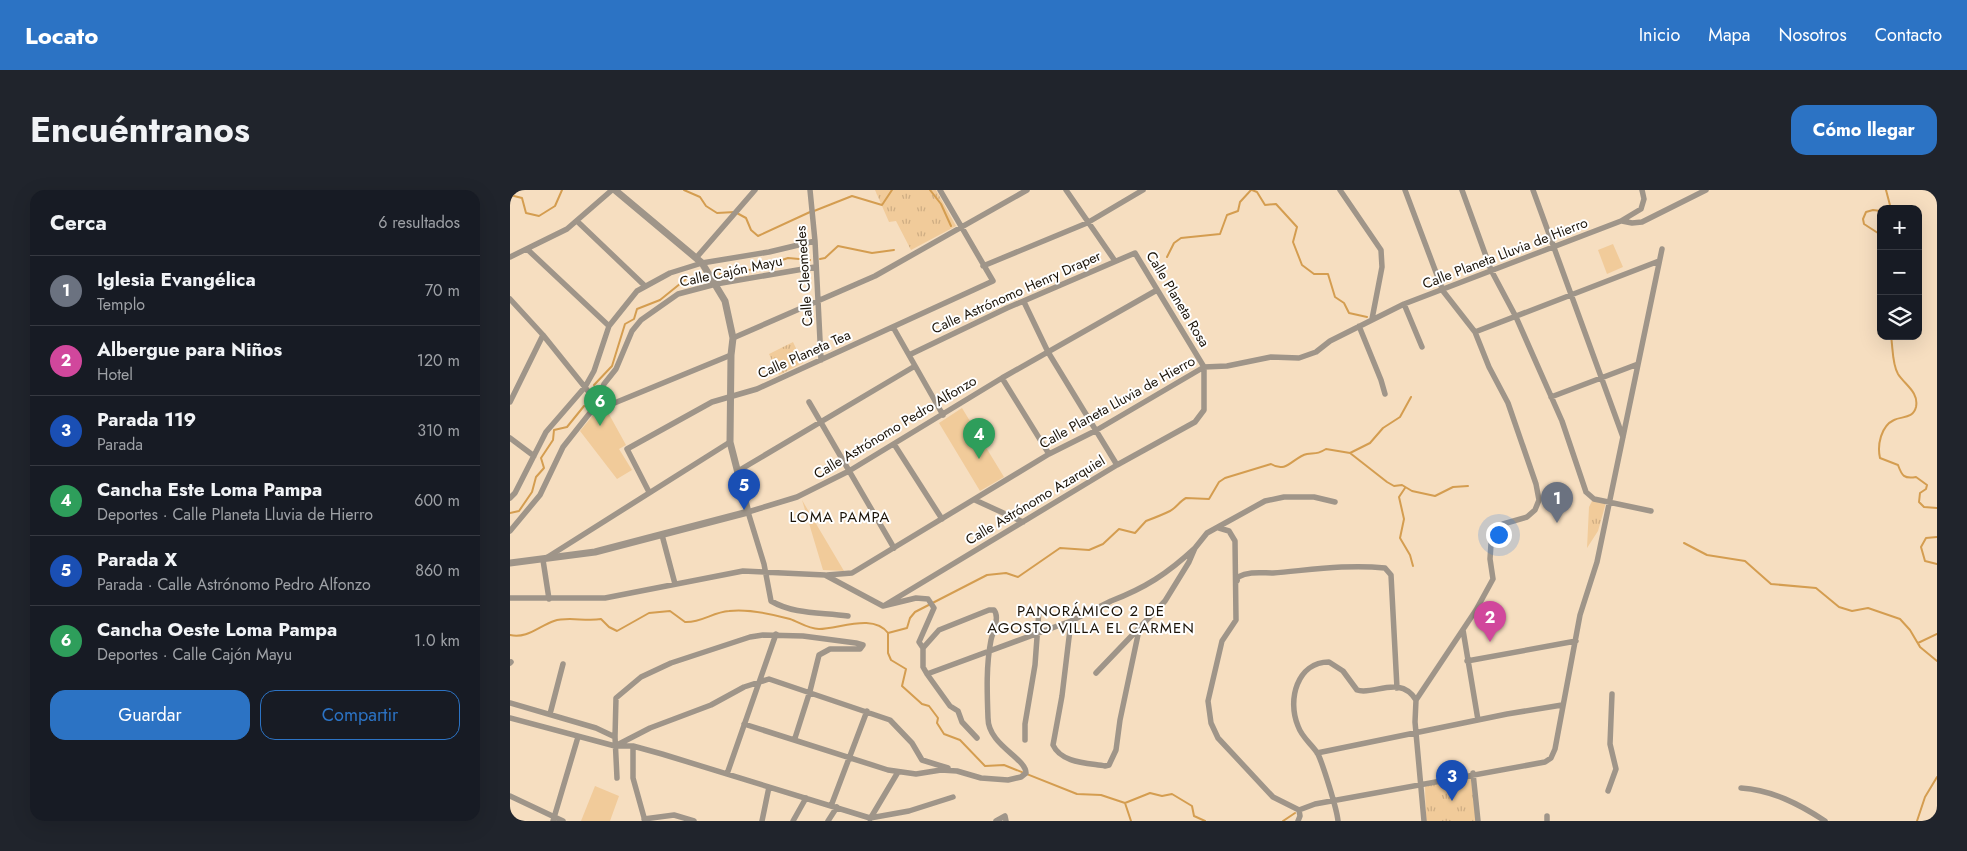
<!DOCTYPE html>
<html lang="es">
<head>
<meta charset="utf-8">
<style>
	body { margin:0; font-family:Jost,sans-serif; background:#20242c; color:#f1f3f6 }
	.controls { position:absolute; right:15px; top:15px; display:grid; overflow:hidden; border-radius:10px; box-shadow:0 5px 20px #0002 }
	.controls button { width:45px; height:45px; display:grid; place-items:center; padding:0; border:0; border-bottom:1px solid #363941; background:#171b24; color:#f1f3f6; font:25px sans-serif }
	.you { position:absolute; left:988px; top:344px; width:18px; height:18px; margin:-12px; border:4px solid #fff; border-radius:50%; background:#1a73e8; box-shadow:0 0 0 8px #1a73e833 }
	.badge { display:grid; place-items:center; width:32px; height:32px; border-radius:50%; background:#2c73c4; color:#fff; font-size:16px; font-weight:700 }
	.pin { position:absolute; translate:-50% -41px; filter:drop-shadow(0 1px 2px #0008) }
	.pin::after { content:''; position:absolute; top:26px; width:18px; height:15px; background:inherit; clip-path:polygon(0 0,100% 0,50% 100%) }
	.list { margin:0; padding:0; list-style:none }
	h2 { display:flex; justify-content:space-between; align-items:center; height:65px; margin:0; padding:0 20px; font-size:21px }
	h2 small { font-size:16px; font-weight:400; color:#9ea1a6 }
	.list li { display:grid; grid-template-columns:32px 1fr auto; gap:15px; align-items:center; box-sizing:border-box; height:70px; padding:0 20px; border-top:1px solid #363941 }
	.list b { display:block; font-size:19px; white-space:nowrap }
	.list p { margin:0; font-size:16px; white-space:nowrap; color:#9ea1a6 }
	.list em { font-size:16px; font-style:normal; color:#9ea1a6 }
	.actions { display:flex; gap:10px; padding:15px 20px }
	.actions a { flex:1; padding:11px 0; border:1px solid #2c73c4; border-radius:15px; text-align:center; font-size:18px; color:#2c73c4 }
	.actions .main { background:#2c73c4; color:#fff }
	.icon { flex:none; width:28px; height:28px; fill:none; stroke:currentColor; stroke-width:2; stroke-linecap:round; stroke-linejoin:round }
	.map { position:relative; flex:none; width:1427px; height:631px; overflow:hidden; border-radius:15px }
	header { display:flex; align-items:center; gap:30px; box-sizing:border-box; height:70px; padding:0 25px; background:#2c73c4; color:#fff }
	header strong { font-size:24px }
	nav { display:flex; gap:28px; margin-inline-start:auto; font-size:18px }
	.intro { display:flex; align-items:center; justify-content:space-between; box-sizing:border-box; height:120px; padding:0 30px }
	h1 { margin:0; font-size:35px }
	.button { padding:12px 22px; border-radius:15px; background:#2c73c4; color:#fff; font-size:18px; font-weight:700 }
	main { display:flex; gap:30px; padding:0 30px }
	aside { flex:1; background:#171b24; border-radius:15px; box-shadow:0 5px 20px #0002 }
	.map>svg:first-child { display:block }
</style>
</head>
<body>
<header>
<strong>Locato</strong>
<nav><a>Inicio</a><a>Mapa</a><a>Nosotros</a><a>Contacto</a></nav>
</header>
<div class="intro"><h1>Encuéntranos</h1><a class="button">Cómo llegar</a></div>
<main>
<aside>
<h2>Cerca<small>6 resultados</small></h2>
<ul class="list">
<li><span class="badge" style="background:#6b7280">1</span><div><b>Iglesia Evangélica</b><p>Templo</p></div><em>70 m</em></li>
<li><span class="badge" style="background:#d1479c">2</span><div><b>Albergue para Niños</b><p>Hotel</p></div><em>120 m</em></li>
<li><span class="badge" style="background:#1a4fb4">3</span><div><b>Parada 119</b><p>Parada</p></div><em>310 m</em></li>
<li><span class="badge" style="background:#2e9e5b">4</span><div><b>Cancha Este Loma Pampa</b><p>Deportes · Calle Planeta Lluvia de Hierro</p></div><em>600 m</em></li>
<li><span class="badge" style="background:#1a4fb4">5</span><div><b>Parada X</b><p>Parada · Calle Astrónomo Pedro Alfonzo</p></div><em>860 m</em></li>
<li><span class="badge" style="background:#2e9e5b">6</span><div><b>Cancha Oeste Loma Pampa</b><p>Deportes · Calle Cajón Mayu</p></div><em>1.0 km</em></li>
</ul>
<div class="actions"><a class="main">Guardar</a><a>Compartir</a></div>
</aside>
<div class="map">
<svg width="1427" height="631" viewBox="0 0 1427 631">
	<defs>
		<pattern id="grass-tufts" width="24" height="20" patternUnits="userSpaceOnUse" patternTransform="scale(1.25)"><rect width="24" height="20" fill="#f1cb9a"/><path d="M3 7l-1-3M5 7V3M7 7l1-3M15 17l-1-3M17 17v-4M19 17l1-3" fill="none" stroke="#cead83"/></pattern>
	</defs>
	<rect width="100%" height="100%" fill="#f6dec0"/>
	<!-- grass -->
	<path fill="url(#grass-tufts)" d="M365 0H426L446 36 401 60 386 31 379 32Z
		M283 152 293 173 269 185 259 164Z
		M1082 311 1095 313V316L1088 341 1077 358 1079 317Z
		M961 587 966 631H916L915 596Z"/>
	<!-- green -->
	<path fill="#f1cb9a" d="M1103 54 1113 77 1097 84 1088 60Z
		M95 217 116 255 109 259 122 280 107 289 70 241 84 224Z
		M452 218 494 287 470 301 429 233Z
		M292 310 334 381 313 380Z
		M85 596 109 606 100 631H71Z"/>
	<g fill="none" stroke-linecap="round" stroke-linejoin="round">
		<!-- stream -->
		<path stroke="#d49d50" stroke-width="2" d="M174 0 190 7 196 16 207 23 225 22 236 28 241 40 248 46 300 22
			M420 0 431 14 441 36
			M742 0 747 2 755 15 766 14 787 37 783 52 792 75 804 84H818L825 107 834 113 839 123 857 127
			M1376 0 1381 19
			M0 5 12 8 16 23 29 26 45 16 52 0
			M304 21 342 6 372 15 382 0
			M1371 21 1363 20 1356 22 1353 29 1354 34 1371 45
			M657 67 664 53 671 48 710 44 717 25 728 21 730 12 741 0
			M310 69 315 68 328 56 362 63 384 60
			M210 84 245 79 278 68 300 70
			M1381 146C1383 158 1382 174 1388 184 1395 195 1409 202 1406 217 1403 229 1392 226 1384 230 1371 236 1367 255 1370 268L1388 275C1392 286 1394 289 1406 287L1417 295 1416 299 1410 303 1409 312 1414 317 1427 318
			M84 195 102 176 115 134 124 129 127 119 150 110 176 89 190 88
			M840 263 860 253 873 238 890 227 901 207
			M895 298 889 307 894 329 890 348 900 365 903 376
			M0 323 9 321 22 302 26 287 34 278 31 268 43 250 44 240 57 237 74 216
			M1427 347 1416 348 1411 357 1415 371 1427 374
			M1174 353 1197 365 1235 371 1261 394 1306 398 1329 417 1342 421 1358 418 1390 429 1400 440 1410 457
			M378 443V463L381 470 396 479 392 496 412 514 419 516 428 528 427 533 434 544 450 550 475 576 494 575 567 604 591 605 615 613 640 603 652 606 662 604 682 616 684 626 695 631
			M1427 444 1408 453 1410 457 1427 471
			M0 445C17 449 29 436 44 431 58 426 76 432 91 429L99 437 107 441 139 423 160 421 175 432C191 433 203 422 219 421 237 419 262 424 280 429 289 432 298 439 309 439 329 439 363 423 378 443L397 438 400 428 405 422 477 385 496 383 508 387 550 358 579 360 593 354 609 339 625 343 636 331C644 328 652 325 660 321 666 318 670 311 676 308L699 309 709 292 715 288 761 274C777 284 783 267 797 264 806 263 808 264 816 259L840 263 877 292 884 296 892 295 902 301 925 306 943 297 958 296
			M615 613 621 631
			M773 631 785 623
			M1407 631 1415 607 1427 587"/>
		<!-- minor -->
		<path stroke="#9f9589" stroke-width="5.5" d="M300 0 305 51 311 170
			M556 0 605 71
			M830 0 871 60 872 77 862 129
			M895 0 933 101 965 142 979 177 998 213 1026 294 1029 310 1025 320 1017 327 993 334 981 354 980 369 983 389 966 420 906 510 905 532 914 631
			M952 0 981 80 1006 127 1052 231 1076 302 1084 309 1141 321
			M1023 0 1113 247
			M1112 31 1122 33 1132 32 1196 0
			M68 32 135 96
			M17 59 99 136
			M0 67 57 39 102 0
			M186 68 245 0
			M473 76 577 33 633 0
			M0 109 33 145 78 201 96 213 102 214 221 165
			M514 112 538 162 607 275
			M894 114 912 157
			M849 136 871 190 875 204
			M383 137 433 225
			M965 142 1149 71
			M223 148 365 86 517 0
			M492 188 539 264
			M1041 207 1128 174
			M0 212 33 145
			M299 212 384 358
			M0 248 24 266
			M384 254 432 329
			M228 281 405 176
			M139 302 117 259 202 212 247 199 483 91 430 0
			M0 308 5 303 36 242 75 197 84 181 99 136 127 101 160 83 192 73 259 62 305 51
			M465 310 513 332
			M709 338 719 341 725 351 726 430 712 451 698 511 701 533 708 548 763 607 789 620 790 626 788 631
			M0 341 30 305 53 257 83 219 94 194 106 179 122 141 131 130 168 104 206 94 305 77
			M152 345 165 394
			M317 385 342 383 347 380 539 264 585 241 694 177 717 176 761 167 789 168 806 162 820 151 894 114 1111 31 1131 19 1134 9 1132 0
			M727 391 728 387C739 381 751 383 763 383 800 380 837 374 875 378L881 385 887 498
			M0 408H95L233 381 315 385 373 416 406 408 418 409 424 418 409 452 413 458 429 440 479 420H484C490 427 483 441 481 450 476 475 477 502 478 528 478 555 516 568 516 583L511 587 498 590 471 588 447 581 431 580 406 584 378 580 234 534
			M39 409 33 370 220 252
			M375 415 607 275 685 232 694 220V177L625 63 497 118 399 165
			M338 426C312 422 285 425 261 411L254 374 238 322 287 307 339 281 492 188 647 100
			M561 431 552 506 543 555C551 573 578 573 595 576L599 575 606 560 610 530 629 440
			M953 440 968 530
			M413 458V477L417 484 440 516 448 521 452 532 467 548
			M957 471 1066 451
			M0 473 1 472
			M586 483 655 411 679 372 685 358 697 343 755 311 774 307H804L825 312
			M417 484 561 431 601 411C635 398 657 384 685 358
			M0 513 86 538 105 547
			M40 524 53 474
			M0 528 105 556H123L152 564 360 628 399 621 443 607
			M515 550V534L525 475 529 420
			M107 555 140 538 201 515 234 497 259 489 380 530 402 553 412 570 438 578
			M123 556V588L135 631
			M807 563 997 524 1052 515
			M963 583 968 631
			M217 584 266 444
			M107 588 105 547 106 508 131 487 161 473 240 447 253 445 293 446 346 453 353 455 350 459H320L309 465 300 501 285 548
			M1231 598C1262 600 1289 614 1315 631
			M1098 601 1106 579 1100 554 1102 504
			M0 606 53 631
			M321 616 357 521
			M789 620 805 614 1035 572 1041 568 1045 559 1070 425 1087 372 1152 59
			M1037 626V631
			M134 629 164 625 184 631
			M360 629 388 582
			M43 631 68 547
			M252 631 259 597
			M283 631 296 608
			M318 631 327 617
			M486 631 495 626 496 631
			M828 631C827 619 813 575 808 564 802 554 792 548 788 536 777 510 787 472 819 472L833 481 847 500C863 506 890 484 906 510"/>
		<!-- tertiary -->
		<path stroke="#9f9589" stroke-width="7" d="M0 373 85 362 238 322 220 252 221 165 223 148 215 111 192 73 105 0"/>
	</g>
	<g text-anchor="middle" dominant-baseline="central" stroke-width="4" stroke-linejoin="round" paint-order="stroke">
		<!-- street labels -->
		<g font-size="14" fill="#1b1308" stroke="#fff">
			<text transform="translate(995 63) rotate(-21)">Calle Planeta Lluvia de Hierro</text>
			<text transform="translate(221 81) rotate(-12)">Calle Cajón Mayu</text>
			<text transform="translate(294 86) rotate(-94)">Calle Cleomedes</text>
			<text transform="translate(506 102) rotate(-24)">Calle Astrónomo Henry Draper</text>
			<text transform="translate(668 109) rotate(59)">Calle Planeta Rosa</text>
			<text transform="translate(294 164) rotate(-24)">Calle Planeta Tea</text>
			<text transform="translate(607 212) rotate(-29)">Calle Planeta Lluvia de Hierro</text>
			<text transform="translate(385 237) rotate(-31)">Calle Astrónomo Pedro Alfonzo</text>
			<text transform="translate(525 310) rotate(-31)">Calle Astrónomo Azarquiel</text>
		</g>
		<!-- neighbourhood labels -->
		<g font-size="15" letter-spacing="1" fill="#1b1308" stroke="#fff">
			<text x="330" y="327">LOMA PAMPA</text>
			<text x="581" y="421">PANORÁMICO 2 DE<tspan x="581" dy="17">AGOSTO VILLA EL CARMEN</tspan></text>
		</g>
	</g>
</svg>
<div class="controls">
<button>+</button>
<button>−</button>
<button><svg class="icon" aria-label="layers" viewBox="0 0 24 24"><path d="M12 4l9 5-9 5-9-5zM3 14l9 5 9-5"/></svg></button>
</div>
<div class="you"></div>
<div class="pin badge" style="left:1047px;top:333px;background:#6b7280">1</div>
<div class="pin badge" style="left:980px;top:452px;background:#d1479c">2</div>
<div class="pin badge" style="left:942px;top:611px;background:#1a4fb4">3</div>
<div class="pin badge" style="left:469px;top:269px;background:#2e9e5b">4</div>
<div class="pin badge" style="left:234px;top:320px;background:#1a4fb4">5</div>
<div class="pin badge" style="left:90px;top:236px;background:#2e9e5b">6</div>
</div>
</main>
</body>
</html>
